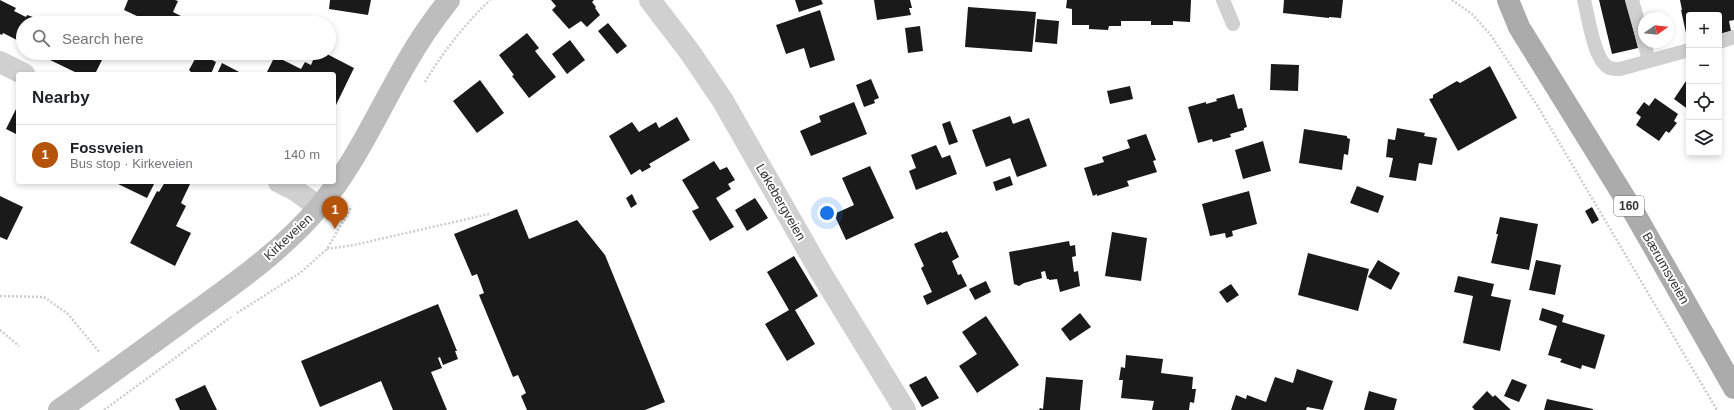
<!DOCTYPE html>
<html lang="en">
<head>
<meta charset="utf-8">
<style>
	body { margin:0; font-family:Arial,sans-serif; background:#f2f2f2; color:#202124 }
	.controls { position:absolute; right:12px; top:12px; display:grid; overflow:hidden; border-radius:4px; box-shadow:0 2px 6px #0003 }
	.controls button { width:36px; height:36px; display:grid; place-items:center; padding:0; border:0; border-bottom:1px solid #e0e0e0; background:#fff; color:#202124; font:20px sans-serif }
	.compass { position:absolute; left:1638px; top:12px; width:36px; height:36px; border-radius:50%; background:#fff; box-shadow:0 2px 6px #0003; rotate:76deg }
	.you { position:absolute; left:827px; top:213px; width:14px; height:14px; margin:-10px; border:3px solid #fff; border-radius:50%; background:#1a73e8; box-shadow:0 0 0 6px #1a73e833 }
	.badge { display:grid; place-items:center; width:26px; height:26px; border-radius:50%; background:#b45309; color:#fff; font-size:13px; font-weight:700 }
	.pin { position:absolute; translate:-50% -33px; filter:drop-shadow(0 1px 2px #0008) }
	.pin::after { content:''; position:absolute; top:21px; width:14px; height:12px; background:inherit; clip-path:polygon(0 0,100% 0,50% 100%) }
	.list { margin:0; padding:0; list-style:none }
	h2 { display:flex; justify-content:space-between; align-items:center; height:52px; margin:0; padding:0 16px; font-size:17px }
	h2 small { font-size:13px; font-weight:400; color:#757577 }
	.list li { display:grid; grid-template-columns:26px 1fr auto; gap:12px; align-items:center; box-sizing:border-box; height:60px; padding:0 16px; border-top:1px solid #e0e0e0 }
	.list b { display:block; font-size:15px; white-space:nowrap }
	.list p { margin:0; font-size:13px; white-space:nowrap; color:#757577 }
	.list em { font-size:13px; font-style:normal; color:#757577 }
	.icon { flex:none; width:22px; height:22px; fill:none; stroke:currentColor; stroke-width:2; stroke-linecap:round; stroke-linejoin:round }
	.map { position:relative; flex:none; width:1734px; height:410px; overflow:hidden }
	.search { position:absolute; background:#fff; box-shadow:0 2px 6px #0003; left:16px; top:16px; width:320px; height:44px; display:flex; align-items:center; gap:10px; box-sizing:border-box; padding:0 14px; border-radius:22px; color:#757577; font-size:15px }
	.panel { position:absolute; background:#fff; box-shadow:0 2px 6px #0003; left:16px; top:72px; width:320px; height:112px; border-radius:4px }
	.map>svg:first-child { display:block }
</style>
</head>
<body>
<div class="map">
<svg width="1734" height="410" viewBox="0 0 1734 410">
	<rect width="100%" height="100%" fill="#fff"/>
	<!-- building -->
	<path fill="#1a1a1a" d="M0 0 16 8 14 11 26 17 27 15 33 17 32 19 35 21 34 23H23V43L3 33 2 35 0 34Z
		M128 0H175L178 1 173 12 187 19 183 23H152L124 10Z
		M330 0H371L368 15 329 9Z
		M551 0H594L592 2 596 7 595 8 600 15 587 27 581 21 569 29 552 10 556 6Z
		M795 0H821L823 4 799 12Z
		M874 0H910L912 8H909L911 15 877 20Z
		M1067 0H1191L1190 22 1173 21V25H1151V21H1121V26H1109L1108 30 1089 29V25H1072V9L1066 8Z
		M1284 0H1343L1341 18 1329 17V18L1283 13Z
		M1599 0H1626L1638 48 1612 54Z
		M1680 0H1734V20L1729 21 1731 31 1719 34V15H1689L1688 42 1681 10H1682Z
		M968 7 1036 12 1032 52 965 47Z
		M820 10 835 60 810 68 804 48 786 54 776 25Z
		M1037 19 1059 21 1057 44 1035 42Z
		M608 23 627 46 617 54 598 31Z
		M920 26 923 51 908 53 905 28Z
		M527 33 539 48 535 51 556 77 529 98 512 76 514 75 499 55Z
		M570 40 585 60 567 74 552 54Z
		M51 53H97V54L103 58 95 74H79L48 59Z
		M316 53H325L354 68 334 109V74H266L275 56 301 69 305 62 311 65Z
		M203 55 216 62 211 74H193L189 70 195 59H201Z
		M222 63 243 74H217Z
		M1271 64 1299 65 1298 91 1270 90Z
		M1490 66 1517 118 1458 151 1429 99 1433 98V95L1457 81 1460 83Z
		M1688 78 1689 79V110L1674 99Z
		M871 79 879 98 874 100 875 103 864 107 856 85Z
		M480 80 504 113 477 133 453 101Z
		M1130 86 1133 99 1110 104 1107 91Z
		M1234 94 1238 109 1242 108 1247 127 1244 128V130L1230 134 1231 137 1213 142 1212 139 1198 143 1188 107 1206 102V104L1217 101 1216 99Z
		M1655 98 1678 114 1674 121 1677 123 1669 133 1666 131 1659 141 1636 125 1641 117 1636 113 1644 102 1649 106Z
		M854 102 867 134 811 156 800 131 821 122 819 116Z
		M18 105V135L6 129Z
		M1010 116 1013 124 1029 118 1047 166 1017 177 1010 158 986 167 972 130Z
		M677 117 690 140 649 164 651 167 642 172 640 169 631 175 609 136 632 122 639 132 656 122 659 128Z
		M950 121 958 142 949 145 942 124Z
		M1397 128 1425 133 1424 136 1437 138 1432 165 1419 163 1416 181 1389 177 1393 158 1386 157 1388 139 1395 140Z
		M1304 129 1347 136V138L1350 139 1348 155 1344 154 1342 170 1299 163Z
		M1146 134 1156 160 1153 161 1157 172 1127 181 1129 186 1097 196V194L1093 196 1084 168 1104 162 1102 157 1130 148 1127 140Z
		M1263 141 1271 171 1243 179 1235 150Z
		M936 145 942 158 950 155 957 174 916 190 909 171 916 168 911 155Z
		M714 161 720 170 727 167 735 180 728 184 731 189 716 198 734 227 710 241 692 211 699 208 682 180Z
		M870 166 894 218 846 240 834 214 854 205 842 178Z
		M1010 176 1013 185 996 191 993 182Z
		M114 182H155L147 198Z
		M165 182H186L190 184 181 203 186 206 176 226 191 233 175 266 130 243 157 191 159 192Z
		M1357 186 1384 196 1378 213 1350 203Z
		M1249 191 1257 224 1232 231 1233 236 1226 238 1225 233 1210 236 1202 204Z
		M632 194 637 204 631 208 626 198Z
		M0 196 23 207 7 240 0 237Z
		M755 198 768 218 747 231 735 210Z
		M1592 207 1599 220 1592 224 1585 211Z
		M517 209 529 239 577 220 605 255 665 402 645 410H527L521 396 526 393 518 375 513 377 479 295 484 293 477 274 472 276 454 234Z
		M1500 217 1538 224 1529 270 1491 263 1498 234H1496Z
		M947 231 959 257 952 261 958 275 961 274 967 286 927 305 923 296 932 292 921 268 924 266 914 244 941 232 942 233Z
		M1112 232 1147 238 1141 281 1105 276Z
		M1069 241 1070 246 1075 245 1076 256 1072 257 1074 272 1078 271 1080 286 1060 292 1057 279 1049 280V279H1047L1045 271 1041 272 1042 278 1024 283 1019 286 1014 284 1009 252Z
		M1308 253 1369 269 1358 311 1298 295Z
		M794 256 818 296 795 310 815 344 787 361 765 324 789 310 767 272Z
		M1378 260 1400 273 1391 290 1368 277Z
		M1536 260 1561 265 1555 295 1529 290Z
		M1458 276 1494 284 1491 296 1511 300 1500 351 1463 343 1473 296 1454 292Z
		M986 281 991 292 975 300 969 289Z
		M1231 284 1239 295 1227 303 1219 292Z
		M438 304 457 351H455L458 359 443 365 440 357 438 358 442 368 431 372 447 410H393L381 381 320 407 301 361Z
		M1542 308 1564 315 1562 322 1605 335 1595 369 1582 365 1581 369 1560 362 1562 359 1548 355 1557 326 1539 320Z
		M1080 313 1091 327 1070 341 1061 329Z
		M986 316 1019 365 977 393 959 366 977 354 962 332Z
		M1126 355 1163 359 1161 373 1193 377 1192 389H1196L1194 403 1190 402 1189 410H1152L1154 401 1121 398 1123 380H1119L1121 367 1125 368Z
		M1297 369 1333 381 1323 410 1307 407 1306 410H1231L1236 395 1246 399 1247 395 1266 402 1275 377 1293 383Z
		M926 376 939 398 922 407 909 385Z
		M1046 377 1083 380 1080 410H1039L1040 408 1043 409Z
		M1512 379 1527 385 1519 402 1504 396Z
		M205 385 217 410H180L175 399Z
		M1369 391 1397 399 1394 410H1364Z
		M1487 391 1493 397 1495 395 1511 410H1475L1472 407Z
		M1547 399 1593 409V410H1544Z"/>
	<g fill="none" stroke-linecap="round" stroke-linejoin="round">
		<!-- path -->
		<path stroke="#cdcdcd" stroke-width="2.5" stroke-dasharray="2 2" stroke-linecap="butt" d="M1452 0 1472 14 1490 34 1537 105 1717 410
			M425 82C443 52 464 25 490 0
			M327 249 354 245 489 214
			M0 296 44 297 68 314 100 353
			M237 313 300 273 327 249 352 206
			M0 330 19 346
			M104 410 231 317"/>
		<!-- service -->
		<path stroke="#d0d0d0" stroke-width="14" d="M1223 0 1233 24
			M1584 0C1588 15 1594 63 1610 68 1613 69 1617 69 1620 69L1689 50
			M1632 0 1649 60
			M1719 42 1734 37"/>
		<!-- minor -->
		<path stroke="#d0d0d0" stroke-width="22" d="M650 0 689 51 723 101 821 273 905 410
			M0 62 24 74
			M279 182 295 190 319 207"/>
		<!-- secondary -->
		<path stroke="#bdbdbd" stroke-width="22" d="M59 410C101 381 143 350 184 320 231 286 281 252 319 207 356 163 379 109 408 60 420 39 434 19 449 0"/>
		<!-- primary -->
		<path stroke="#ababab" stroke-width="22" d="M1508 0 1519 27 1636 216 1734 388"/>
	</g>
	<g text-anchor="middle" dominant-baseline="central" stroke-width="4" stroke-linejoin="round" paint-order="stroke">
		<!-- shield labels -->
		<rect fill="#fff" stroke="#707070" stroke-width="1" x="1614" y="196" width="30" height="20" rx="3"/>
		<g font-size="12" font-weight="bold" fill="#333">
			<text x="1629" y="206">160</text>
		</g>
		<!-- street labels -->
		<g font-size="13" fill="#333" stroke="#fff">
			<text transform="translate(781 202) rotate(60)">Løkebergveien</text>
			<text transform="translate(288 237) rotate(-43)">Kirkeveien</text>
			<text transform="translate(1666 268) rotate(60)">Bærumsveien</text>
		</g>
	</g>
</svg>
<div class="controls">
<button>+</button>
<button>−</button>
<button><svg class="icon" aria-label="locate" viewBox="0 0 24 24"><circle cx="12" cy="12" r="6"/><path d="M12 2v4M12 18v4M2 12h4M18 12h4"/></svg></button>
<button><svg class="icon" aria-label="layers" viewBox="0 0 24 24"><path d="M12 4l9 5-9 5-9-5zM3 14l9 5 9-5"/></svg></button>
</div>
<svg class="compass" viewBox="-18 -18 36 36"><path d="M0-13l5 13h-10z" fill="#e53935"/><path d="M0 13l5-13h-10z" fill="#757577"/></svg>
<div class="you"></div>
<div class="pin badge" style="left:335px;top:229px">1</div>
<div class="search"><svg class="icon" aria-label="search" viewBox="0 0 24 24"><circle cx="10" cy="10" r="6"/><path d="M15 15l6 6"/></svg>Search here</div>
<section class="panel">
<h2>Nearby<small></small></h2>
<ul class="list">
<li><span class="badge">1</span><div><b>Fossveien</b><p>Bus stop · Kirkeveien</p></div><em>140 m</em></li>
</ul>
</section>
</div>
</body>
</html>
